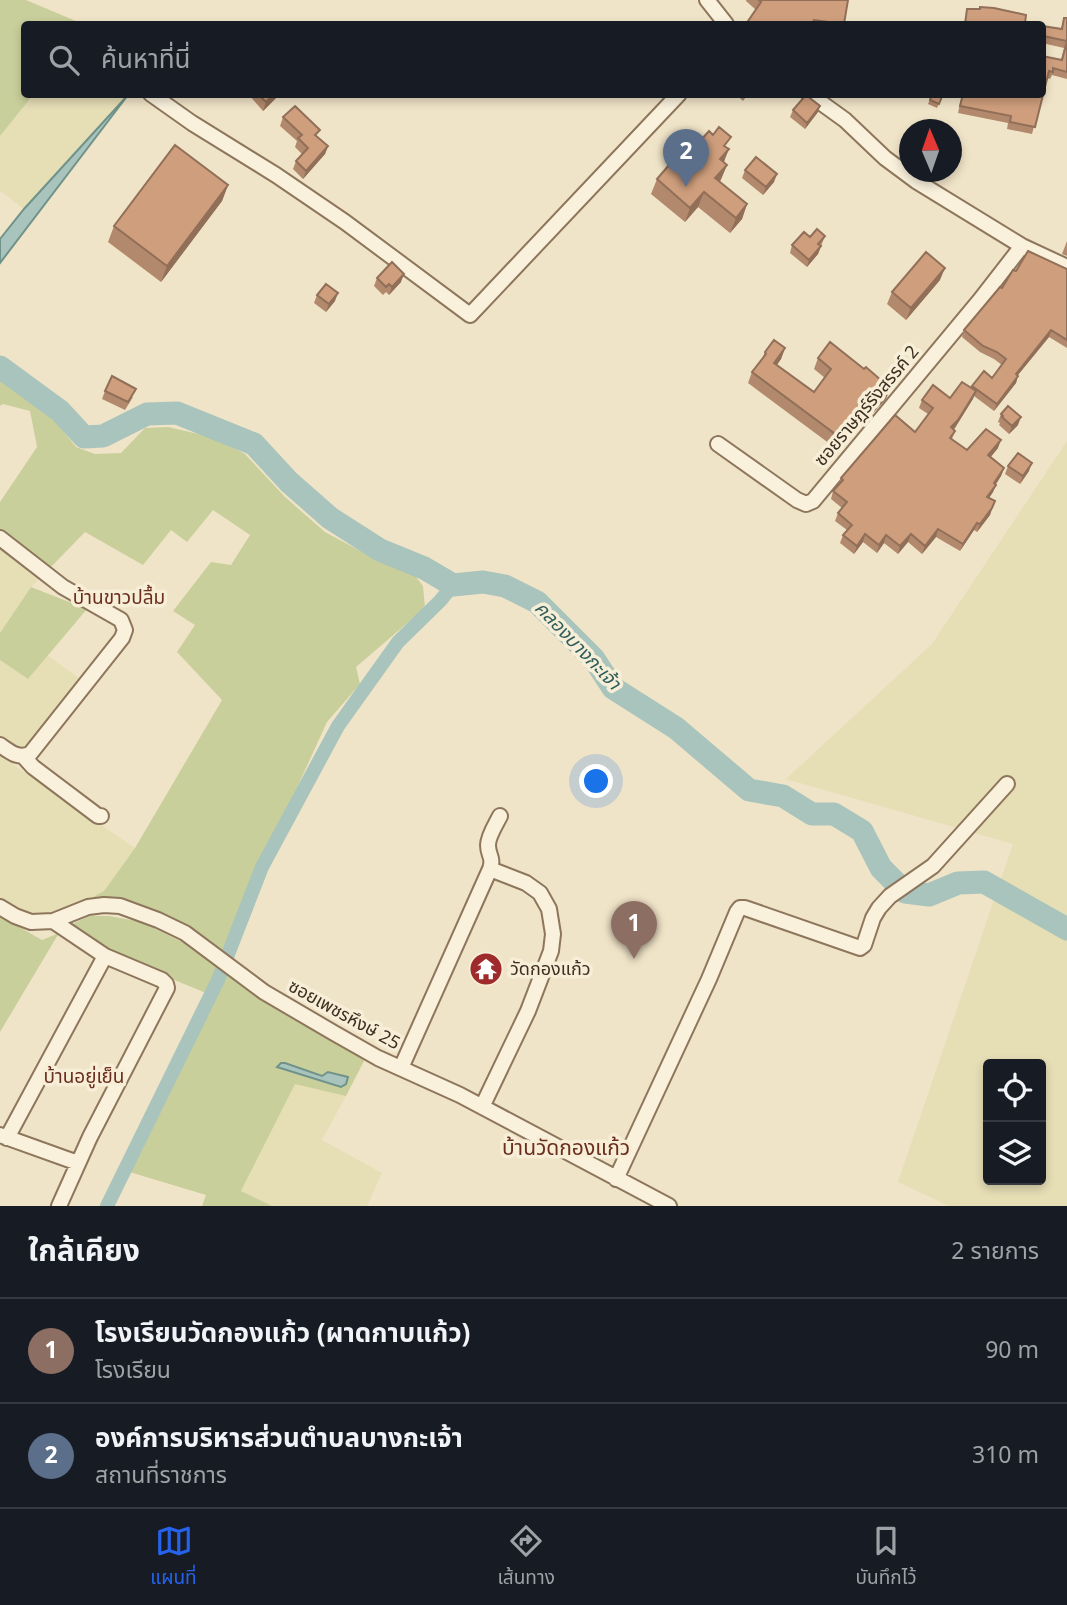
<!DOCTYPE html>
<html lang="th">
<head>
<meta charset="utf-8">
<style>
	body { margin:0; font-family:Georgia,"Noto Sans Thai",serif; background:#242831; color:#f1f3f6 }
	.controls { position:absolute; right:21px; bottom:21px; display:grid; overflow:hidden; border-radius:7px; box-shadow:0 4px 10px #0003 }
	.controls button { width:63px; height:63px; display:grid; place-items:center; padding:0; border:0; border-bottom:2px solid #363941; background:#171b24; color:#f1f3f6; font:35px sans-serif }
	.compass { position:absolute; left:899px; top:119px; width:63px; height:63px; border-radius:50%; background:#171b24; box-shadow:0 4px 10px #0003; rotate:358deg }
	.you { position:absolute; left:597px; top:782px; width:24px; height:24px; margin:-18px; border:5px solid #fff; border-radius:50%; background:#1a73e8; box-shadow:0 0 0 10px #1a73e833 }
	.badge { display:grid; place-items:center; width:46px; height:46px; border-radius:50%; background:#2563eb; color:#fff; font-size:23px; font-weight:700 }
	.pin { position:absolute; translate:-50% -58px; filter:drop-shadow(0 2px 4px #0008) }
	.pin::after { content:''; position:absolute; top:37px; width:24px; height:21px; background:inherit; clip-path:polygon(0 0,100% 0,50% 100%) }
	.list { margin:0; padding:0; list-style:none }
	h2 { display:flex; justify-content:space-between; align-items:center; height:91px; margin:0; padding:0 28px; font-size:30px }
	h2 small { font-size:23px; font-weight:400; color:#9ea1a6 }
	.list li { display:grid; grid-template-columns:46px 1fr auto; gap:21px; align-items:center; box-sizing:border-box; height:105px; padding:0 28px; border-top:2px solid #363941 }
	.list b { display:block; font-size:26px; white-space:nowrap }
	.list p { margin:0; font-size:23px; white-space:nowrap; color:#9ea1a6 }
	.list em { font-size:23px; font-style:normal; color:#9ea1a6 }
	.icon { flex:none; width:38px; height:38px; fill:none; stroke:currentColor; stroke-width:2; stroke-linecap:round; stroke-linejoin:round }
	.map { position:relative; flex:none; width:1067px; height:1206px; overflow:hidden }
	.search { position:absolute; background:#171b24; box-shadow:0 4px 10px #0003; left:21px; right:21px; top:21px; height:77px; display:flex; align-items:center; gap:18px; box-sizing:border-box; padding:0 24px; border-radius:7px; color:#9ea1a6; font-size:26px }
	.sheet { height:301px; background:#171b24 }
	nav { display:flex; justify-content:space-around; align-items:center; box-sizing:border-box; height:98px; border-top:2px solid #363941; background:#171b24; font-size:19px; color:#9ea1a6 }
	nav a { display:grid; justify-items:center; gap:4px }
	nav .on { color:#2563eb }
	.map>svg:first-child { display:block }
</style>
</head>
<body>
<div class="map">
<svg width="1067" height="1206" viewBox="0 0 1067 1206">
	<rect width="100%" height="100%" fill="#f0e4c8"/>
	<!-- farmland -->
	<path fill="#e6deb5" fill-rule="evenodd" d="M33 95H128L24 209 0 191V136Z
		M1067 441V1206H949L898 1182 1013 844 786 779 932 644ZM988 1064H1041V1180H988Z
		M0 548 41 577 31 587 0 633Z
		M47 655 82 680 23 753 0 738V660L28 679Z
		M0 750 18 760 14 765 135 848 104 891 81 904 50 918 29 916 0 901Z
		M295 1083 346 1096 322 1140 382 1173 367 1206H272L241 1191Z"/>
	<!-- green -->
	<path fill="#c9cf9b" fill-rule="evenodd" d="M0 0H26L83 24H24V94L33 95 0 136Z
		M0 380 29 399 56 422 76 447 95 454 121 453 145 428 168 427 216 438 245 454 285 497 325 532 366 554 414 574 423 586 425 608 356 667 360 684 327 722 290 803 253 873 223 953 200 936 127 902 93 897 104 891 135 848 222 700 177 652 195 625 173 611 211 562 231 565 250 535 213 510 187 542 171 530 143 565 85 532 48 570 0 531V502L37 447 30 411 3 404 0 406Z
		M31 587 87 609 28 679 0 660V633Z
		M0 916 42 940 59 933 0 1032Z
		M89 916H109L142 922 214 958 217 969 211 995 118 957 68 926Z
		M226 975 365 1059 346 1096 295 1084 241 1191 272 1206H202L206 1195 126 1171ZM285 1063 322 1076 328 1072 348 1078 341 1087 278 1067Z"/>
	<!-- water -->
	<path fill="#a9c4bc" stroke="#6f938a" stroke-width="2" d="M128 95 0 263V239L24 209Z
		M281 1063H285L322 1076 328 1072 348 1077 346 1084 341 1087 277 1067Z"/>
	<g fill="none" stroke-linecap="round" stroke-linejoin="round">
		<!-- canal -->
		<path stroke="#a9c4bc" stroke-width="14" d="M107 1206 218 980 262 867 338 726 398 642 440 601 453 585"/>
		<!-- river -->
		<path stroke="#a9c4bc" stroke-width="23" d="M0 367 60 411 84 437 103 436 147 414 177 413 254 444 289 482 330 518 380 550 424 568 453 585 483 582 505 586 537 602 594 659 613 688 676 728 749 790 783 796 812 814H834L862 831 881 868 905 892 929 895 958 883 984 882 1067 929"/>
		<defs>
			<path id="minor" d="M707 0 726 24
				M151 94 192 123 276 175 345 222 470 315 679 94
				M809 94 845 120 885 158 916 181 1022 246 1067 267
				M718 444 797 500 806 504 813 501 980 300 1022 246
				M0 538 63 587 121 620 125 630 122 638 30 754C18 759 10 752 0 745
				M24 757 33 767 98 816H101
				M0 907 15 916 31 922 53 921 88 907 104 905 120 906 158 920 185 933 264 992 334 1033 378 1058 460 1095 669 1206
				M53 921 105 956 162 980 166 984 167 988 90 1137 59 1206
				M401 1068 490 869C494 857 488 856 488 845 488 836 496 824 500 816
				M482 1107 528 1011 551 951 553 934 549 909 540 893 526 883 490 869
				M0 1135 78 1163
				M7 1138 105 956
				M616 1179 709 979 737 912 740 908H745L860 948 864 945 873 918 879 908 890 896 933 866 1007 784"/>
		</defs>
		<!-- minor casing -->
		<use href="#minor" stroke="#8d765c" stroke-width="18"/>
		<!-- minor -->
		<use href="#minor" stroke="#faf1dc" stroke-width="14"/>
	</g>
	<!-- wall -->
	<path fill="#b2896c" d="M746 0H848L844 24H746L756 10 746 1Z
		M1064 18H1067V79L1052 75 1050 79 1047 78 1032 134 1007 129 1008 123 958 113 962 94H1042V56L1061 60 1064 48 1042 43V26L1061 29Z
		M248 94H277V97L263 111Z
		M736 94H748L743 101Z
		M932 94H943L937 108 928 104Z
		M793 110 818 112 805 129 790 117Z
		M283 117 317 137 328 146 325 154 303 179 293 169 296 161 302 154 295 147 297 141 280 126Z
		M727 148 724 162 727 165 720 182 747 204 742 219 730 233 698 207 685 222 651 194 657 179Z
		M745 170 774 182 763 195 742 178Z
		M228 185 222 201 161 282 108 242 114 226Z
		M825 236 818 254 807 267 790 253 792 245 810 237Z
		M1067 241V256L1062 254Z
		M1067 269V348L1049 337 1018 375 1016 383 994 411 974 396 953 430 955 431 952 439 967 450 998 448 991 457 1004 468 1001 476 996 484 993 492 989 498 995 501 990 515 977 532 974 530 960 551 936 537 922 554 908 542 898 554 884 543 877 553 863 542 854 554 840 543 843 535 847 530 835 521 838 513 842 508 831 499 833 491 838 486 841 478 915 432 928 414 919 408 922 400 950 398 971 388 972 386 992 378 1002 365 994 359 980 352 962 337 964 330 1016 271Z
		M377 278 401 282 389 295 386 292 383 295 374 286Z
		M940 280 906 320 887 304 892 292Z
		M317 295 335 301 326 312 314 303Z
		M785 348 781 359 777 365 814 392 825 378 814 369 818 358 864 369 890 388 886 399 873 413 864 407 855 420 852 432 838 450 748 383 752 372 762 359 765 352Z
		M105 391 133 397 125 410 102 399Z
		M1001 414 1018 425 1009 434 999 425 1000 423 998 422Z
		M1008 466 1029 471 1020 484 1005 474Z"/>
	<!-- shaded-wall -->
	<path fill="#916f58" d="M814 20 843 24H811Z
		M274 94H277V97L263 111 266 102Z
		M820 106 818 112 805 129 807 123Z
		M328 146 325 154 303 179 306 171Z
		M729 149 723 164 720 159Z
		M727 165 721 179 710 193 715 178Z
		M777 174 774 182 763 195 766 187Z
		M228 185 222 201 161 282 167 266Z
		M704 192 698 207 685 222 690 208Z
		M747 204 742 219 730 233 736 218Z
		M821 246 818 254 807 267 809 260Z
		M945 268 940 280 906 320 911 308Z
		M404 274 401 282 389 295 392 287Z
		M338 293 335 301 326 312 329 304Z
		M1051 330 1049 337 1013 381 1016 374Z
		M785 348 781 359 770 374 774 363Z
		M1018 376 1016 383 994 411 997 404Z
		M890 388 886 399 873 413 877 402Z
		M976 391 973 399 955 428 949 435 951 427Z
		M868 396 864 407 848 430 852 418Z
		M1021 417 1018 425 1009 434 1012 426Z
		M856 421 852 432 838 450 842 439Z
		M1001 440 998 448 986 462 988 455Z
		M1032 463 1029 471 1020 484 1023 476Z
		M1004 468 1001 476 992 490 996 485 993 492 984 505 994 483Z
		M992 508 990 515 977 532 980 524Z
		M977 523 974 530 960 551 963 544Z
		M938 529 936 537 922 554 925 546Z
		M865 534 863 542 854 554 857 546Z
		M911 534 908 542 898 554 900 546Z
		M886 535 884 543 877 553 879 545Z"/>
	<!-- building -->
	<path fill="#cf9f7d" stroke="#916f58" stroke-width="2" d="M759 0H848L844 24 814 20 811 24H746L761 2Z
		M980 7 994 8 1026 15 1025 23 1034 24H965L967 9H980Z
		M1064 18H1067V72L1053 68V72L1049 71 1035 127 1010 122 1011 116 960 106 963 94H1042V56L1062 60 1067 41 1043 36 1042 38V26L1062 29Z
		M258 94H274L266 102Z
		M932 94H943L939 104 930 100Z
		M806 95 820 106 807 123 793 110Z
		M295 106 320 130 315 135 328 146 306 171 296 161 308 148 298 138 302 135 283 117Z
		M719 127 731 137 724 146 729 149 720 159 727 165 715 178 747 204 736 218 704 192 690 208 657 179 694 136 700 141 709 131 713 135Z
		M175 145 228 185 167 266 114 226Z
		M756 157 777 174 766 187 745 170Z
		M817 229 825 236 818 244 821 246 809 260 792 245 804 232 810 237Z
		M1028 251 1067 269V340L1051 330 1016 374 1018 376 997 404 972 386 984 371 992 378 1006 359 997 352 983 346 964 330 1000 287 1002 288 1013 270 1016 271Z
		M926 252 945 268 911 308 892 292Z
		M392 262 404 274 392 287 389 284 386 287 377 278Z
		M326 284 338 293 329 304 317 295Z
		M774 340 785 348 774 363 814 392 831 369 818 358 830 342 864 369 866 367 890 388 877 402 868 396 852 418 856 421 842 439 752 372 766 354 765 352Z
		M112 376 136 389 128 402 105 391Z
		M962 382 976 391 958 420 951 427 955 431 950 438 967 450 986 429 1001 440 988 455 1004 468 994 483 996 485 987 497 995 501 992 508 980 524 977 523 963 544 938 529 925 546 911 534 900 546 886 535 879 545 865 534 857 546 843 535 852 525 838 513 847 502 833 491 843 480 841 478 895 415 915 432 933 408 922 400 933 385 950 398Z
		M1008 406 1021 417 1012 426 1002 417 1003 416 1001 414Z
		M1018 453 1032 463 1023 476 1008 466Z"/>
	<!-- icons -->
	<defs>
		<symbol id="temple-disc" viewBox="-11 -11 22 22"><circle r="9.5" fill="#9e2a2b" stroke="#f7eed8"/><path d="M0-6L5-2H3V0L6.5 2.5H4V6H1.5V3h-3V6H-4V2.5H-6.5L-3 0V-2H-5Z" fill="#fff"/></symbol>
	</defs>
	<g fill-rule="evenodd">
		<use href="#temple-disc" x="467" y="950" width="38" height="38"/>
	</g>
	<g text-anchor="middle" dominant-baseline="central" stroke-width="7" stroke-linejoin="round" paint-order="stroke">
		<!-- street labels -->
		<g font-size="18" fill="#3d2e20" stroke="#f7eed8">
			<text transform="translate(867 406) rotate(-50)">ซอยราษฎร์รังสรรค์ 2</text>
			<text transform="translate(344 1015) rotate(29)">ซอยเพชรหึงษ์ 25</text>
		</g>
		<!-- poi labels -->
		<g font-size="18" fill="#3d2e20" stroke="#f7eed8" text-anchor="start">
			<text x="510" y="969">วัดกองแก้ว</text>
		</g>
		<!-- neighbourhood labels -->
		<g font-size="19" fill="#6b2e1e" stroke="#f7eed8">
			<text x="119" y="598">บ้านขาวปลื้ม</text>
			<text x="84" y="1077">บ้านอยู่เย็น</text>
		</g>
		<!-- water labels -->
		<g font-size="19" font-style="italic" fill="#2f5d5a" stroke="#f7eed8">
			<text transform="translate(577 646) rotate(46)">คลองบางกะเจ้า</text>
		</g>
		<!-- quarter labels -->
		<g font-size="21" fill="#6b2e1e" stroke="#f7eed8">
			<text x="566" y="1148">บ้านวัดกองแก้ว</text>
		</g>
	</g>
</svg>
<div class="controls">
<button><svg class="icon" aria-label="locate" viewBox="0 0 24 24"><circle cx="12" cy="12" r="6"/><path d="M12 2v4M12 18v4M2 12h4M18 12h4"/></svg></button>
<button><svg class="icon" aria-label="layers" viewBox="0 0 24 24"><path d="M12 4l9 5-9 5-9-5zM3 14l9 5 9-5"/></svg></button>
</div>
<svg class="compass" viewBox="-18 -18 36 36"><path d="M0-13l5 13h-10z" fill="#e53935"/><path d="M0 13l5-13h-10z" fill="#9ea1a6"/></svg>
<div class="you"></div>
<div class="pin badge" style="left:634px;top:959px;background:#8d6e63">1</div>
<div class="pin badge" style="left:686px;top:187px;background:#5c6f8a">2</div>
<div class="search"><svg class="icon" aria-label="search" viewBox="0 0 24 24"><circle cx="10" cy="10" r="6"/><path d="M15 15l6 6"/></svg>ค้นหาที่นี่</div>
</div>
<section class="sheet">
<h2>ใกล้เคียง<small>2 รายการ</small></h2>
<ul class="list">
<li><span class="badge" style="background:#8d6e63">1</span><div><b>โรงเรียนวัดกองแก้ว (ผาดกาบแก้ว)</b><p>โรงเรียน</p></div><em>90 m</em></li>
<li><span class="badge" style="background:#5c6f8a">2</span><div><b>องค์การบริหารส่วนตำบลบางกะเจ้า</b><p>สถานที่ราชการ</p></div><em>310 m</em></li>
</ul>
</section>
<nav>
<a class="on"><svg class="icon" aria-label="map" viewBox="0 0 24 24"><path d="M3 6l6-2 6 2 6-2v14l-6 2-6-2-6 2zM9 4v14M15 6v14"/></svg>แผนที่</a>
<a><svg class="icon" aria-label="directions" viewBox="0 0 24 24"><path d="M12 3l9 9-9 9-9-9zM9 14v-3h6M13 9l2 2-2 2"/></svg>เส้นทาง</a>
<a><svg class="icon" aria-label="saved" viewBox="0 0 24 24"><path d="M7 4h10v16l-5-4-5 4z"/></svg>บันทึกไว้</a>
</nav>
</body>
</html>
